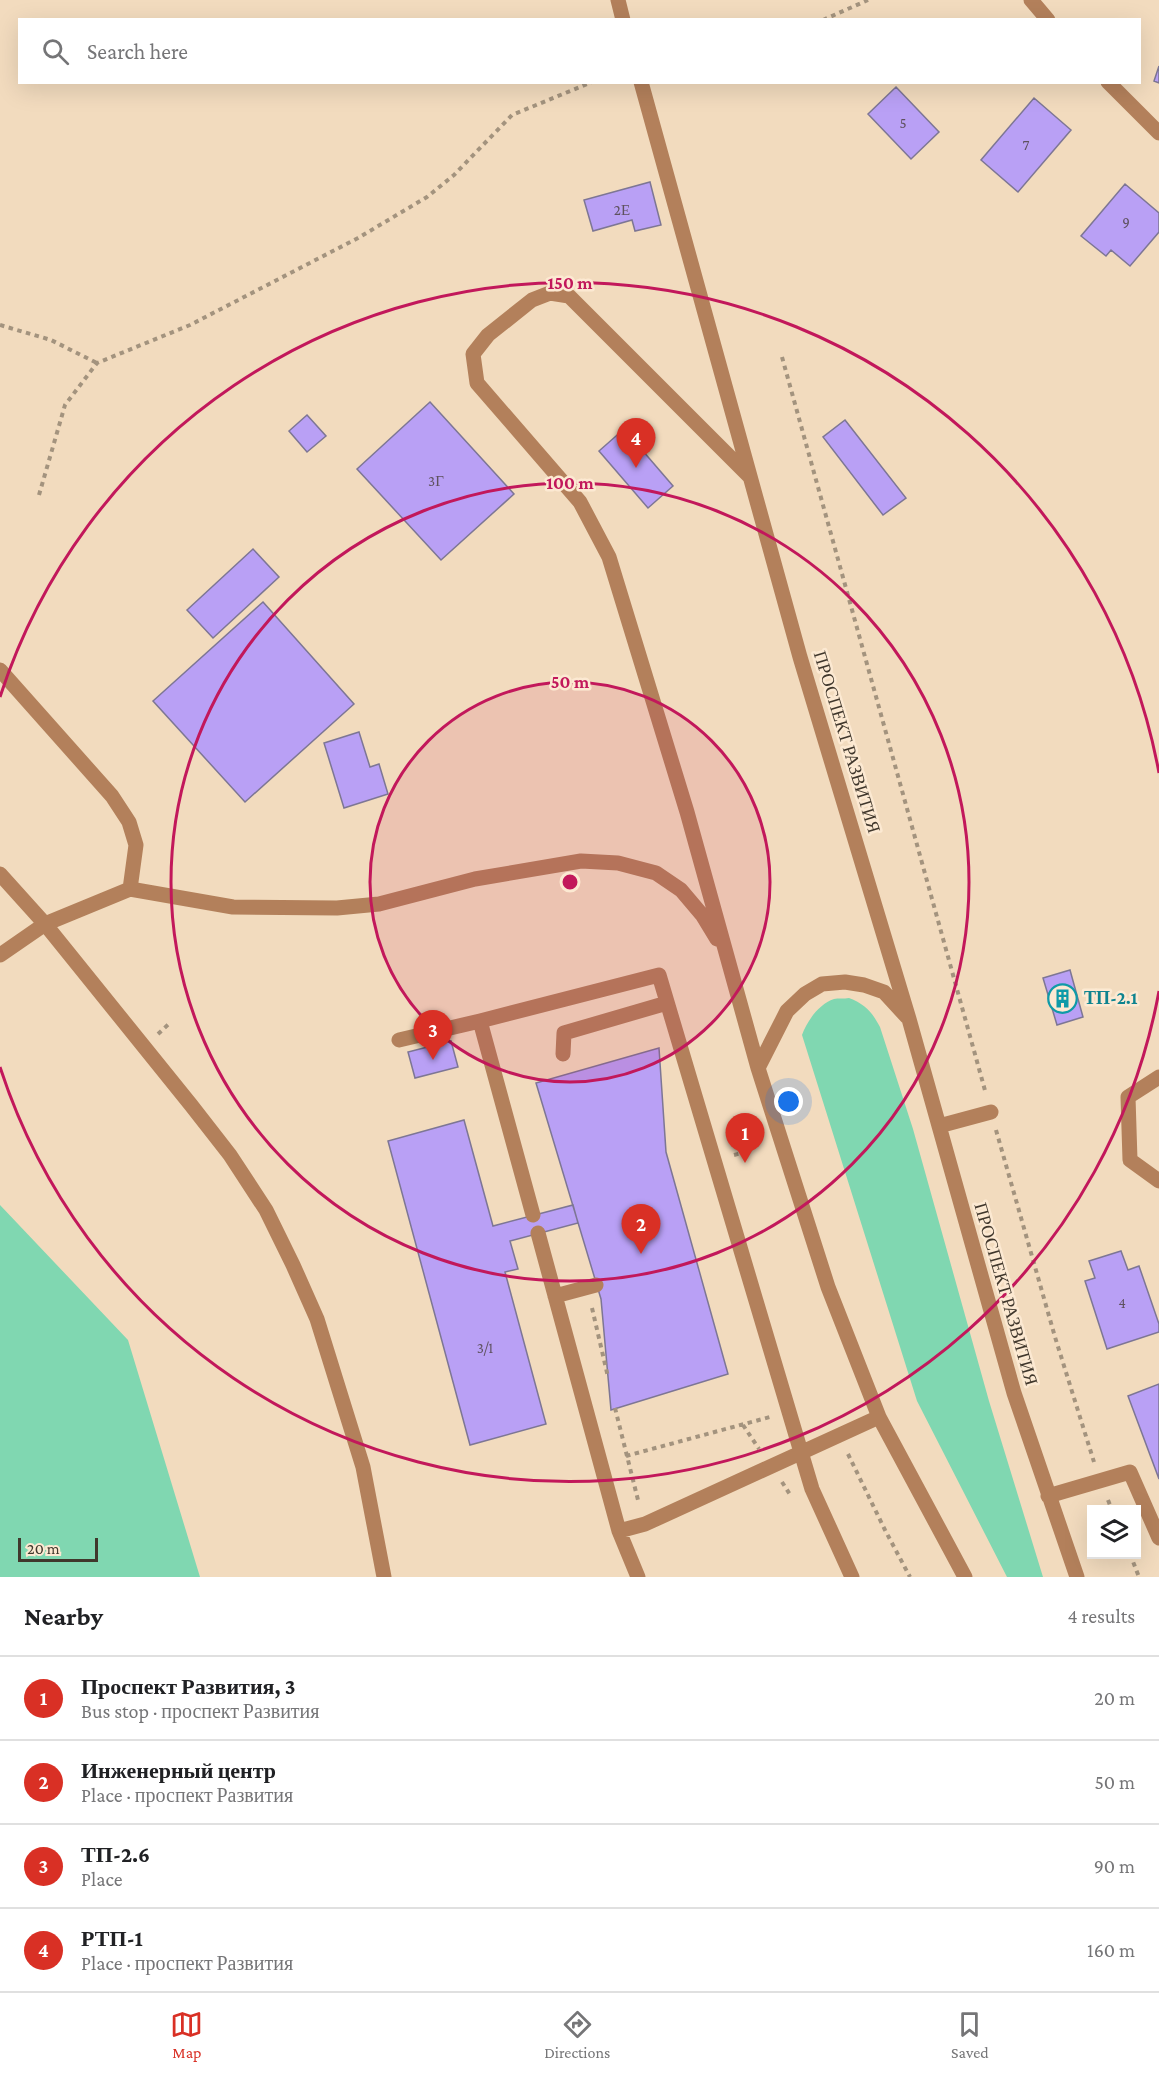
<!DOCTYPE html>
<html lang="en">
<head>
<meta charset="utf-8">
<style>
	body { margin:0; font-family:"Crimson Pro",serif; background:#f6f6f6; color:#202124 }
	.controls { position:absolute; right:18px; bottom:18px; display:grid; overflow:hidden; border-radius:0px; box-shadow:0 6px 24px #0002 }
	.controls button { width:54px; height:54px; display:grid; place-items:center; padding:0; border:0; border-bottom:2px solid #e0e0e0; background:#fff; color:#202124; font:30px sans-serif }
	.scale { position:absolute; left:18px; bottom:15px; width:80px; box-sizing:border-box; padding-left:6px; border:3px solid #40372c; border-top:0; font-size:16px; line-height:21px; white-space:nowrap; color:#40372c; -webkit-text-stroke:4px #fce9d2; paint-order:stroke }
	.you { position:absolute; left:789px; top:1102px; width:21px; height:21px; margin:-15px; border:4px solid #fff; border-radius:50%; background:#1a73e8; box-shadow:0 0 0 9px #1a73e833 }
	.badge { display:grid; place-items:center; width:39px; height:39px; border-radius:50%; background:#d93025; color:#fff; font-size:20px; font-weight:700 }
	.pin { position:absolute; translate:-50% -50px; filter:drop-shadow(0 2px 3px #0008) }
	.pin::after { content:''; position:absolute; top:32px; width:21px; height:18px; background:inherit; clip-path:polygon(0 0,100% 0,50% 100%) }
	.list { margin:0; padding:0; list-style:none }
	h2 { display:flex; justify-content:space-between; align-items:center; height:78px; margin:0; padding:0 24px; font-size:26px }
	h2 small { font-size:20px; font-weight:400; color:#757577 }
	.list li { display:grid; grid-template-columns:39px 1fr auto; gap:18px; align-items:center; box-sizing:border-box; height:84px; padding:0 24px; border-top:2px solid #e0e0e0 }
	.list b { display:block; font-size:22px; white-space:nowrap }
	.list p { margin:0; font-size:20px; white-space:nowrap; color:#757577 }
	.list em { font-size:20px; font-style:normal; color:#757577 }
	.icon { flex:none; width:33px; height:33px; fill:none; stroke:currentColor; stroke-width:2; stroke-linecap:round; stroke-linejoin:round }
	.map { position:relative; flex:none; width:1159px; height:1577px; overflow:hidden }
	.search { position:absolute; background:#fff; box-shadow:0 6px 24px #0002; left:18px; right:18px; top:18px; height:66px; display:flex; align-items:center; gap:15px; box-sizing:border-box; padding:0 21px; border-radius:0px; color:#757577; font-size:22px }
	.sheet { height:414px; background:#fff }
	nav { display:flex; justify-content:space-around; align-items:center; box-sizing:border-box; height:84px; border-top:2px solid #e0e0e0; background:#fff; font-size:16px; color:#757577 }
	nav a { display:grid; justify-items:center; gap:3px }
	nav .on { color:#d93025 }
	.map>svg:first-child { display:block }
</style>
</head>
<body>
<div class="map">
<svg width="1159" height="1577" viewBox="0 0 1159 1577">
	<rect width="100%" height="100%" fill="#f2dbbe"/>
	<!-- green -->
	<path fill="#80d7b1" d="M849 998C865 1004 872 1012 880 1027L913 1129 989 1401 1043 1577H1007L917 1401 802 1035C807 1021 819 1004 834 999 838 998 844 999 849 998Z
		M0 1205 128 1340 200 1577H0Z"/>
	<!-- building -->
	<path fill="#b9a0f5" stroke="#7d7694" stroke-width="1.5" d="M1159 66V83L1154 81Z
		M896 87 939 132 911 159 868 114Z
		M1034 98 1071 130 1018 192 981 160Z
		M650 182 661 225 635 231 632 220 593 231 584 200Z
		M1125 184 1159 213V232L1130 266 1111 250 1106 256 1081 236Z
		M430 402 514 494 441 560 357 469Z
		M307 415 326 436 307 452 289 431Z
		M845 420 906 498 883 515 823 437Z
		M624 429 673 486 648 508 599 451Z
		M253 549 279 577 213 638 187 610Z
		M263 602 354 704 245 802 153 701Z
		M359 732 370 767 379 764 388 794 344 808 324 743Z
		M1070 970 1083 1017 1057 1025 1043 978Z
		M451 1041 458 1067 415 1078 408 1052Z
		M659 1048 666 1152 728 1374 611 1410 601 1299 536 1083Z
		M464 1120 493 1226 573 1205 578 1223 510 1241 518 1269 505 1272 546 1424 470 1445 388 1141Z
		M1121 1251 1128 1270 1139 1266 1159 1324V1332L1107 1349 1085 1281 1095 1278 1089 1261Z
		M1159 1384V1479L1128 1396Z"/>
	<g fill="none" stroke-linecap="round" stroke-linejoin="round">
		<!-- path -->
		<path stroke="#a3937e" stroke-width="4" stroke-dasharray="4.5 4.5" stroke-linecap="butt" d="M823 20 868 0
			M0 325 51 340 97 363
			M782 357 986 1094
			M39 495 65 405 97 363 190 325 358 238 427 197 454 175 512 115 592 82
			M158 1034 171 1022
			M996 1130 1055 1337 1094 1462
			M734 1155 750 1151
			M592 1308 608 1377
			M615 1408 639 1504
			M743 1425 759 1449
			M848 1454 885 1530 910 1577
			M626 1456 770 1417
			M782 1482 791 1496
			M1108 1500 1112 1510
			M1130 1554 1139 1577"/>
		<!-- minor -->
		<path stroke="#b3805b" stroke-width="15" d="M618 0 623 20
			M1031 0 1048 20
			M641 82 800 657 909 1019 1014 1393 1077 1577
			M1108 82 1159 133
			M749 476 569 296 550 293 532 300 488 335 473 354 477 383 580 502 609 557 687 812 758 1068 828 1287 879 1417 965 1577
			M0 670 112 796 129 822 136 845 130 889
			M0 874 45 924 191 1105 230 1155 266 1210 293 1265 317 1319 363 1467 384 1577
			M0 955 45 924 130 889 233 907 337 908 379 904 475 879 581 861 618 863 656 873 681 890 703 916 717 939
			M480 1021 533 1215
			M399 1040 480 1021 659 975 812 1489 852 1577
			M563 1054 564 1033 667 1003
			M758 1068 787 1011 805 994 822 984 845 982 864 985 884 992 907 1017
			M1159 1077 1128 1097 1130 1160 1159 1181
			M939 1126 991 1112
			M538 1233 619 1531 638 1577
			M555 1296 596 1285
			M1048 1496 1130 1472 1159 1538
			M619 1531 645 1524 879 1417"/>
	</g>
	<!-- distance rings -->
	<circle cx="570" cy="882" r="200" fill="#c2185b" fill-opacity=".12"/>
	<g fill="none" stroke="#c2185b" stroke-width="3">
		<circle cx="570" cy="882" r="200"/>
		<circle cx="570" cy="882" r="399"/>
		<path d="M1159 991A599 599 0 0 1 0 1067M0 697A599 599 0 0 1 1159 773"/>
	</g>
	<!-- icons -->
	<defs>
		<symbol id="building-ring" viewBox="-11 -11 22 22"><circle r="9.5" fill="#fce9d2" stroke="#0f9aa8" stroke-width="1.5"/><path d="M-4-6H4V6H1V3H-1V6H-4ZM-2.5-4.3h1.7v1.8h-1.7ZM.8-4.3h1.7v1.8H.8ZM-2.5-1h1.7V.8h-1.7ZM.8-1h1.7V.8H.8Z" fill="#0f9aa8"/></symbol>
	</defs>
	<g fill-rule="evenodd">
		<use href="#building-ring" x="1046" y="982" width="33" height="33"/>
	</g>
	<g text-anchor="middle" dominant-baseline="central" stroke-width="5" stroke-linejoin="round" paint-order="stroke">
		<!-- number labels -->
		<g font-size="15" fill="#5e515e">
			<text x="903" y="123">5</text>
			<text x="1026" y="145">7</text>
			<text x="622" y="210">2Е</text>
			<text x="1126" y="222">9</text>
			<text x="436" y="481">3Г</text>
			<text x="1122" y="1303">4</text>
			<text x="485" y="1348">3/1</text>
		</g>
		<!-- street labels -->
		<g font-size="18" fill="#40372c" stroke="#fce9d2">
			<text transform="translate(847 742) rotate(73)">ПРОСПЕКТ РАЗВИТИЯ</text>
			<text transform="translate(1006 1294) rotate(74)">ПРОСПЕКТ РАЗВИТИЯ</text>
		</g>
		<!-- culture labels -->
		<g font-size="18" font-weight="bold" fill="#0d838f" stroke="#fce9d2" text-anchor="start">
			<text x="1084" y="998">ТП-2.1</text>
		</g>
	</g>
	<circle cx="570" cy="882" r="9" fill="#c2185b" stroke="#fce9d2" stroke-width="3"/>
	<g font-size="18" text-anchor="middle" font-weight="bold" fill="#c2185b" stroke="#fce9d2" stroke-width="5" stroke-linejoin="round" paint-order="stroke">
		<text x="570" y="289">150 m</text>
		<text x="570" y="489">100 m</text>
		<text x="570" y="688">50 m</text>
	</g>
</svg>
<div class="controls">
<button><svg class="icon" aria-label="layers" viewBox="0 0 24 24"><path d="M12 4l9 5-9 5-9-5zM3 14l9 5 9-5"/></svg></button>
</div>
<div class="scale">20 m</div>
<div class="you"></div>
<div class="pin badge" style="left:745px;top:1163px">1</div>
<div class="pin badge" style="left:641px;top:1254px">2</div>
<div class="pin badge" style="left:433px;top:1060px">3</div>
<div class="pin badge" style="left:636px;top:468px">4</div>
<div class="search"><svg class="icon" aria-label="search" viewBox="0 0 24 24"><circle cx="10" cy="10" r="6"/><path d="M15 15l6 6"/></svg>Search here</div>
</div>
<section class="sheet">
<h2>Nearby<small>4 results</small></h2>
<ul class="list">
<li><span class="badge">1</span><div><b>Проспект Развития, 3</b><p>Bus stop · проспект Развития</p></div><em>20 m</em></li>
<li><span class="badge">2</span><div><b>Инженерный центр</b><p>Place · проспект Развития</p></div><em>50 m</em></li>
<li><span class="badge">3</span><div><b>ТП-2.6</b><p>Place</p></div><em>90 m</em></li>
<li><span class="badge">4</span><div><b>РТП-1</b><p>Place · проспект Развития</p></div><em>160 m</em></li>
</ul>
</section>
<nav>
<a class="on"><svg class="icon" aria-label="map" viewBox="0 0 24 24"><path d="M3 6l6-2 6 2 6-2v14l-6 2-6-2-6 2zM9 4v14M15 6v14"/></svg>Map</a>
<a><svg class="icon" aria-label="directions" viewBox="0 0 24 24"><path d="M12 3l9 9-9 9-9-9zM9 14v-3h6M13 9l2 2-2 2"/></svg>Directions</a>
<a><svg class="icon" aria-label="saved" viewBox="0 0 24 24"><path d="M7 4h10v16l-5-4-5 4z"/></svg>Saved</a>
</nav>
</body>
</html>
